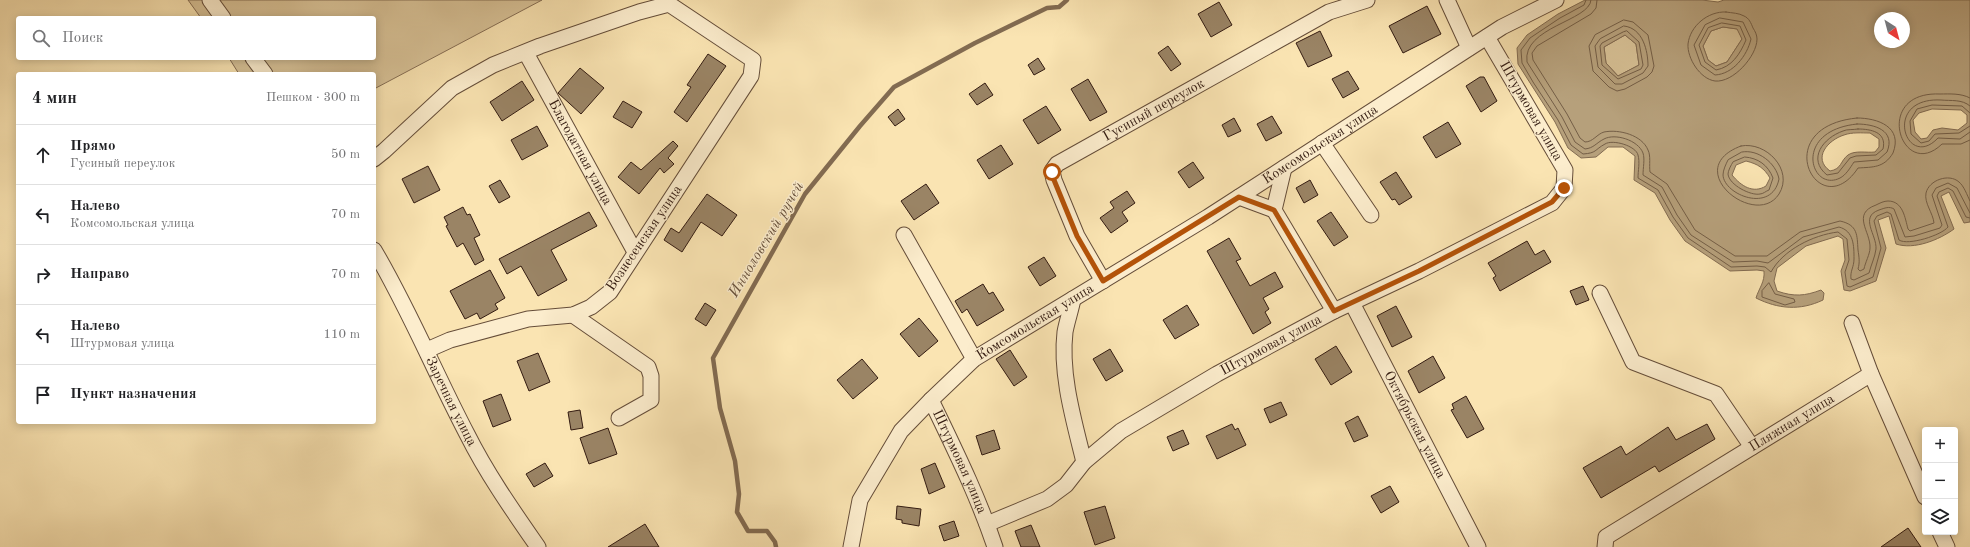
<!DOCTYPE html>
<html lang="ru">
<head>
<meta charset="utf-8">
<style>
	body { margin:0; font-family:"Old Standard TT",serif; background:#f2f2f2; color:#202124 }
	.controls { position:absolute; right:12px; bottom:12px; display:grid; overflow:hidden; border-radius:4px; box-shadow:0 2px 10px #0003 }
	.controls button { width:36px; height:36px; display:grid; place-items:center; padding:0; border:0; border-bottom:1px solid #e0e0e0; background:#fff; color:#202124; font:20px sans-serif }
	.compass { position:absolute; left:1874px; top:12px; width:36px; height:36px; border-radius:50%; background:#fff; box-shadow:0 2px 10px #0003; rotate:144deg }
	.stop { position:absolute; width:12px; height:12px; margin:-9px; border:3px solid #b45309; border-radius:50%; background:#fff }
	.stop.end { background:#b45309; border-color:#fff; box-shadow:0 1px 4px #0008 }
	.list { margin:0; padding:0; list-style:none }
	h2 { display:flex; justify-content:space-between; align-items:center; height:52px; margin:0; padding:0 16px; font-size:17px }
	h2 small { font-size:13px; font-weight:400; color:#757577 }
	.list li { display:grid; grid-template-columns:26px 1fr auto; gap:12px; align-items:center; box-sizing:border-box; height:60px; padding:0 16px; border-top:1px solid #e0e0e0 }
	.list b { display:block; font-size:15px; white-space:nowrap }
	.list p { margin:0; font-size:13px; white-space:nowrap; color:#757577 }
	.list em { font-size:13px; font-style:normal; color:#757577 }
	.icon { flex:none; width:22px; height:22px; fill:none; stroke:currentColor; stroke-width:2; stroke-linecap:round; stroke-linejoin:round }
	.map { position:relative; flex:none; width:1970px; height:547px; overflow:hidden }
	.search { position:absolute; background:#fff; box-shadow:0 2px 10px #0003; left:16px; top:16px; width:360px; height:44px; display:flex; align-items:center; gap:10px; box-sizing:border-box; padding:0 14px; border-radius:4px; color:#757577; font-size:15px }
	.panel { position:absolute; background:#fff; box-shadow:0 2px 10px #0003; left:16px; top:72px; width:360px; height:352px; border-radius:4px }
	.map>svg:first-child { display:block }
</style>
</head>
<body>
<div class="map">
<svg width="1970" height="547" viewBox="0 0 1970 547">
	<rect width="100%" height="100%" fill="#fae4b2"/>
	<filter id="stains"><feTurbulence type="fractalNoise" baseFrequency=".005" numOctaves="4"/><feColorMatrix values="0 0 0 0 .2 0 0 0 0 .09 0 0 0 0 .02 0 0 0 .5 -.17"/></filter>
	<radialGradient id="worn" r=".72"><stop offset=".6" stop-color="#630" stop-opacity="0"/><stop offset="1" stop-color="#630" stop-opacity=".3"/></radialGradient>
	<!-- green -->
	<path fill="#d8c297" stroke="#866e54" d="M188 0H542L374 89V74H239L229 58H374V18H201Z
		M1723 27 1738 29 1742 39 1727 62 1716 66 1708 60 1703 46 1711 31Z
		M1625 35 1636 44 1639 65 1618 76 1606 63 1604 47Z"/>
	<!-- water -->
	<path fill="#b6a07b" stroke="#826b51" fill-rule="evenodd" d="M1585 0H1702L1718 2 1724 0H1970V222L1964 223 1949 192 1941 196 1954 229C1939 240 1914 250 1896 244L1889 216 1878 220 1886 248 1876 281 1850 291 1844 290 1841 271 1845 260 1843 239 1838 236 1806 246 1777 268 1774 281 1777 291C1794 297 1805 296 1821 290L1824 293 1823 300C1800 311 1778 309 1756 298 1759 288 1765 282 1764 271L1757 270 1730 271 1685 241 1670 220 1655 193 1634 180 1635 156 1623 147H1608L1596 157 1581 158 1568 148 1555 122 1518 64 1517 48 1527 35 1558 14ZM1880 18H1904V42H1880ZM1723 27 1737 29 1742 39 1727 62 1716 66 1708 60 1703 46 1711 31ZM1625 35 1636 44 1639 65 1618 76 1606 63 1604 47ZM1932 109 1961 110 1967 115V123L1958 130 1942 128 1933 130 1927 138 1921 139 1915 132 1913 120 1919 113ZM1870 133 1879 139V147L1875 152C1867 153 1855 150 1848 155 1840 161 1842 169 1830 171 1812 158 1828 140 1844 135 1852 132 1862 133 1870 133ZM1746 161C1758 164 1764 168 1770 178L1766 186C1753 194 1741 186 1732 175L1736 165Z"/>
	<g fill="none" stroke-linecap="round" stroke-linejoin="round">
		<!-- shore -->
		<path stroke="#745e46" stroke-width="1" d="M1586 0 1584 5 1560 18 1530 38 1521 50 1522 63 1533 82 1558 120 1571 145 1583 154C1597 153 1594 150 1605 144 1613 139 1636 146 1638 155 1640 162 1638 171 1638 178L1658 190 1673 217 1688 238 1731 267 1757 266 1765 267 1771 272C1783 250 1813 235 1838 232L1847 239 1849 260 1845 272 1847 286 1850 287 1873 277 1881 248 1874 221 1877 216 1887 212 1891 214 1899 240C1908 246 1942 235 1948 227L1937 196 1939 192 1948 188 1953 191 1966 217 1970 218
			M1591 0C1590 21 1522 27 1527 62L1562 117 1575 142 1585 149C1594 148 1596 143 1604 139 1615 133 1638 140 1643 153 1645 159 1643 168 1643 175L1662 187 1677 215 1691 235 1733 262 1757 261 1768 263 1803 237 1839 227C1854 231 1854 246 1854 259 1854 267 1850 271 1851 279L1854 280 1869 273C1871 265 1875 257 1876 249 1877 235 1859 217 1879 210 1885 208 1889 206 1894 209L1905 237 1914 236 1940 228 1942 225 1932 195 1936 188 1948 183 1957 188 1970 213
			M1597 0 1596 8 1591 14 1537 46 1532 53 1533 60 1567 114 1580 138 1585 142C1593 142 1597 134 1604 132 1619 129 1642 135 1648 150 1651 156 1649 165 1650 172L1667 184 1695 230 1735 256H1767L1800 232 1840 221C1858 225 1857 235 1858 250 1859 257 1860 262 1858 269L1860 271 1864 269C1865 263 1870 254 1870 248 1871 232 1851 214 1876 205 1880 203 1884 201 1888 201 1903 201 1905 218 1908 229L1910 231 1934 223C1933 213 1924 203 1926 193 1929 180 1949 173 1959 182 1964 186 1967 195 1970 201
			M1726 12C1732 13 1739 13 1744 16 1749 18 1751 23 1753 28 1755 31 1757 35 1757 39 1757 56 1733 83 1715 81 1700 79 1687 58 1688 44 1690 26 1708 11 1726 12Z
			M1720 18 1743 22 1751 39C1747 56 1733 74 1715 75L1701 65 1694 45 1705 25Z
			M1624 20 1633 22 1648 35 1654 66 1652 72 1647 77 1625 89 1617 91 1609 87 1593 71 1589 46 1595 35Z
			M1722 23 1740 26 1746 40C1740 54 1732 67 1716 70L1705 62 1699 45 1708 28Z
			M1624 26C1643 28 1648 51 1648 66L1643 73 1622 84H1615L1598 67 1595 46 1600 39Z
			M1627 31 1639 42 1643 65 1641 69 1618 79 1602 65 1600 46 1602 43 1623 32Z
			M1970 98C1961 93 1949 94 1940 94 1871 91 1902 183 1942 144H1961L1970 140
			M1970 106C1962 99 1951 101 1941 100 1881 97 1906 172 1938 138L1960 139 1970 132
			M1970 113 1962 106 1932 105 1917 109 1910 121 1911 134 1921 143 1929 141 1935 134 1959 133 1970 126
			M1857 118C1878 118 1903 127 1893 153 1884 168 1873 167 1858 168 1819 227 1766 127 1857 118Z
			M1857 124C1874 124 1896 130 1887 152L1878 160 1854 162C1850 168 1846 175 1840 178 1811 193 1791 131 1857 124Z
			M1858 129C1871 129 1887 132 1883 149L1876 155 1856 156 1850 158 1838 173 1827 175C1807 159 1823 138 1843 131 1847 129 1853 130 1858 129Z
			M1741 146C1766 141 1794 170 1779 194 1756 230 1679 169 1741 146Z
			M1742 152C1758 149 1776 163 1779 179 1772 214 1724 195 1723 175 1723 170 1726 164 1728 160Z
			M1745 157C1758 158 1768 165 1773 178L1769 190C1766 191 1763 194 1760 194 1751 196 1729 185 1728 174 1728 171 1731 165 1733 162Z
			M1769 283 1775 294 1794 299 1795 302 1785 305 1762 297V291Z"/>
		<!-- stream -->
		<path stroke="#826b51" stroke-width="4.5" d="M776 547 775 542 767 531H748L737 512 739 494 735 461 720 408 713 358 805 194 860 126 894 87 975 43 1047 8 1059 7 1067 0"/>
	</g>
	<!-- building -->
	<path fill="#9a8465" stroke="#331b11" d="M1219 2 1232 25 1211 37 1198 14Z
		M1427 6 1441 34 1403 53 1389 26Z
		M1320 31 1332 56 1308 67 1296 43Z
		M1168 46 1181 64 1171 71 1158 53Z
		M708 54 726 66 687 122 674 112 691 87 687 85Z
		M1038 58 1045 69 1034 75 1028 65Z
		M580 68 604 88 581 114 558 93Z
		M1348 71 1359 89 1343 98 1332 79Z
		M1480 77H1484L1497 101 1481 112 1466 86Z
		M1088 79 1107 112 1090 121 1071 89Z
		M522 81 534 100 502 121 490 102Z
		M985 83 993 95 977 105 969 94Z
		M623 101 642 112 632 128 613 117Z
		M1046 106 1061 130 1038 144 1023 120Z
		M898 109 905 119 895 126 888 117Z
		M1272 116 1282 133 1266 141 1257 124Z
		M1234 118 1241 131 1228 137 1222 125Z
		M1448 122 1461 144 1436 158 1423 137Z
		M537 126 548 146 522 160 511 140Z
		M673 141 678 146 668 158 674 164 664 173 660 168 639 194 618 177 631 162 641 170Z
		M1001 145 1013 164 989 179 977 160Z
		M1193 162 1204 178 1189 188 1178 172Z
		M428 166 440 190 414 203 402 179Z
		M1396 172 1412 197 1399 205 1395 199 1392 200 1380 182Z
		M500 180 510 197 499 203 489 186Z
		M1310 180 1318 195 1304 203 1296 188Z
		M926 184 939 203 914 220 901 201Z
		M1127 191 1135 203 1122 212 1128 221 1111 233 1100 218 1114 208 1110 202Z
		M707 194 737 215 722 236 701 222 682 252 664 240 671 228 679 233Z
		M463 207 467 215 470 214 480 235 474 238 484 260 475 265 463 243 457 247 446 226 448 225 444 217Z
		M589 212 597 226 551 250 567 280 538 296 521 266 507 274 499 259Z
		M1331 212 1348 237 1334 246 1317 221Z
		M1229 238 1241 259 1236 261 1250 286 1275 272 1283 287 1263 298 1269 309 1265 312 1271 323 1253 334 1207 251Z
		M1527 241 1535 255 1544 250 1551 262 1500 291 1493 278 1496 276 1488 263Z
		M1044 257 1056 276 1040 286 1028 267Z
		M490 270 505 298 495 304 498 309 480 319 477 313 465 319 450 291Z
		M983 284 989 294 993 292 1004 310 977 326 967 309 962 313 955 301Z
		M1583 286 1589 300 1576 305 1570 291Z
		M705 303 716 310 706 326 695 319Z
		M1187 305 1199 325 1175 339 1163 320Z
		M1396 306 1412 337 1392 347 1377 316Z
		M919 318 938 341 919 357 900 334Z
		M1336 346 1352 372 1331 385 1315 359Z
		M1110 349 1123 371 1106 381 1093 359Z
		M1010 350 1027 377 1014 386 996 359Z
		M538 353 550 382 529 391 517 361Z
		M1433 356 1445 378 1419 393 1408 371Z
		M862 359 878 378 853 399 837 380Z
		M501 394 511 420 493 427 483 401Z
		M1466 396 1484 429 1467 438 1451 410 1454 409 1452 404Z
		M1281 402 1287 415 1270 423 1264 409Z
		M580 410 583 428 571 430 568 412Z
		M1358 416 1368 436 1354 442 1345 423Z
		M1232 424 1235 430 1238 428 1246 445 1217 459 1206 436Z
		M1707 424 1715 439 1659 472 1655 466 1601 498 1583 468 1621 446 1626 455 1668 427 1676 440Z
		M608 428 617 454 589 464 580 438Z
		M994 430 1000 449 982 455 976 436Z
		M1183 430 1189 444 1173 451 1167 437Z
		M545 463 553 476 534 487 526 474Z
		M935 463 945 487 929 494 921 469Z
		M1390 486 1399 502 1381 513 1371 496Z
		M897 506 921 509 919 526 902 523V520L896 519Z
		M1105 506 1115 538 1095 545 1084 512Z
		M954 521 959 536 944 541 939 526Z
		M645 524 659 547H608Z
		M1031 525 1040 547H1021L1015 531Z
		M1908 528 1921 547H1881Z"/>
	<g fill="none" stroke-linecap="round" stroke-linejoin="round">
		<defs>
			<g id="minor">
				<path d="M210 0 223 18"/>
				<path d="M1447 0 1469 48"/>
				<path id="s1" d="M526 53 635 252"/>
				<path d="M253 58 265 74"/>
				<path d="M1322 143 1371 215"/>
				<path d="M374 159 384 151 452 88 493 65 540 46 639 12 669 4 753 60 751 76 610 292 591 307 573 315 528 319 450 340 427 350"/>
				<path d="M1239 197 1274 210 1334 311"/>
				<path d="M1274 210 1284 168"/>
				<path d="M904 235 974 359"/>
				<path id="s2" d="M374 250C409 309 435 373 467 434 487 474 513 511 538 547"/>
				<path id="s3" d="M1103 281 1077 236 1054 180 1052 171 1057 164 1329 12 1367 0"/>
				<path d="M1600 293 1633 362 1716 394 1752 447"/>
				<path d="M1073 299C1071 310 1067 321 1065 332 1060 374 1074 421 1084 462"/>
				<path id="s4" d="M1352 303 1478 547"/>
				<path d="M573 315 648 367 651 376V400L619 418"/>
				<path d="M1852 323 1871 374"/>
				<path id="s5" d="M931 400C954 448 978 496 995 547"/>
				<path id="s6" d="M987 524 1047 499 1066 485 1084 462 1121 431 1217 374 1334 311 1419 271 1552 203 1564 188 1565 170 1487 37"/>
				<path d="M1940 532 1947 547"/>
				<path id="s7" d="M851 547 860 500 901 431 931 400 974 359 1208 217 1502 27 1556 0"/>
				<path id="s8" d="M1605 547 1606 537 1871 374 1925 497"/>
			</g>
		</defs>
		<!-- minor casing -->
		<use href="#minor" stroke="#654d39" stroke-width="17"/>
		<!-- minor -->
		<use href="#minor" stroke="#fcedcd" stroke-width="15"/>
	</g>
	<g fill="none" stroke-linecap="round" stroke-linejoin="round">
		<!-- route -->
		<path stroke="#b45309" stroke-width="5" d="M1052 172 1054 180 1077 236 1103 281 1239 197 1274 210 1334 311 1419 271 1552 202 1564 188"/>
	</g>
	<g text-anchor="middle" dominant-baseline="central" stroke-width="3" stroke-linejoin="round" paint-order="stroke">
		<!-- street labels -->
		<g font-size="14" fill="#331b11" stroke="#fcedcd">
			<text stroke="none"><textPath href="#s3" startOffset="241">Гусиный переулок</textPath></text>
			<text transform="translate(1531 111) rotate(60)">Штурмовая улица</text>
			<text stroke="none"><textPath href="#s7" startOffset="638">Комсомольская улица</textPath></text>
			<text stroke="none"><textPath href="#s1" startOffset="113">Благодатная улица</textPath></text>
			<text transform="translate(644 238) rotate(-56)">Вознесенская улица</text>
			<text stroke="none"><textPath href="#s7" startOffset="302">Комсомольская улица</textPath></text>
			<text stroke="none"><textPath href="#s6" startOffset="339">Штурмовая улица</textPath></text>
			<text stroke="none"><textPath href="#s2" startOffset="170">Заречная улица</textPath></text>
			<text stroke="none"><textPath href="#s8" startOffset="228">Пляжная улица</textPath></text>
			<text stroke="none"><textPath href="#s4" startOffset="137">Октябрьская улица</textPath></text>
			<text stroke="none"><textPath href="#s5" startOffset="68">Штурмовая улица</textPath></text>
		</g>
		<!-- water labels -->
		<g font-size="15" font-style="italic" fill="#67503b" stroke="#fcedcd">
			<text transform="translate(767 240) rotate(-59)">Инноловский ручей</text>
		</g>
	</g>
	<rect width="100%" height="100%" filter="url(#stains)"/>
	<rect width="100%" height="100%" fill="url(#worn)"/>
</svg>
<div class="controls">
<button>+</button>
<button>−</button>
<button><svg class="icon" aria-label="layers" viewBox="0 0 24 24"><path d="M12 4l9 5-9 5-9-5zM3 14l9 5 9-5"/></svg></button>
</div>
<svg class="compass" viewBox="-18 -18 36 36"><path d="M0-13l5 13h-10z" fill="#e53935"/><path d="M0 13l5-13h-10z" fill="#757577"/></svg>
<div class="stop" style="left:1052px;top:172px"></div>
<div class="stop end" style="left:1564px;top:188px"></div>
<div class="search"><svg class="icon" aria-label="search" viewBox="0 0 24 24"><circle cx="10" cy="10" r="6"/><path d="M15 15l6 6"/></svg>Поиск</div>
<section class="panel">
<h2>4 мин<small>Пешком · 300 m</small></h2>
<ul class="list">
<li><svg class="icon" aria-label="ahead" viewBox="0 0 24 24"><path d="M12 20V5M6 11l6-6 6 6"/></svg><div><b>Прямо</b><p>Гусиный переулок</p></div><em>50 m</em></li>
<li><svg class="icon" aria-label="left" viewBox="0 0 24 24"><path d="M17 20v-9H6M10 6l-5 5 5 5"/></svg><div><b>Налево</b><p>Комсомольская улица</p></div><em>70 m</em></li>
<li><svg class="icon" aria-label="right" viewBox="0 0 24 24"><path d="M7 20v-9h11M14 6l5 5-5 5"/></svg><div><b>Направо</b></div><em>70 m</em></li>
<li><svg class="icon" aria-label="left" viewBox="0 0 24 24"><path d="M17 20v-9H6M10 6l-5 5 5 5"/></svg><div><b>Налево</b><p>Штурмовая улица</p></div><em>110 m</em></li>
<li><svg class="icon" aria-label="arrive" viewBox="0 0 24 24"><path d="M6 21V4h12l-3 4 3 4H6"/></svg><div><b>Пункт назначения</b></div></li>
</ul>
</section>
</div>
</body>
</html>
